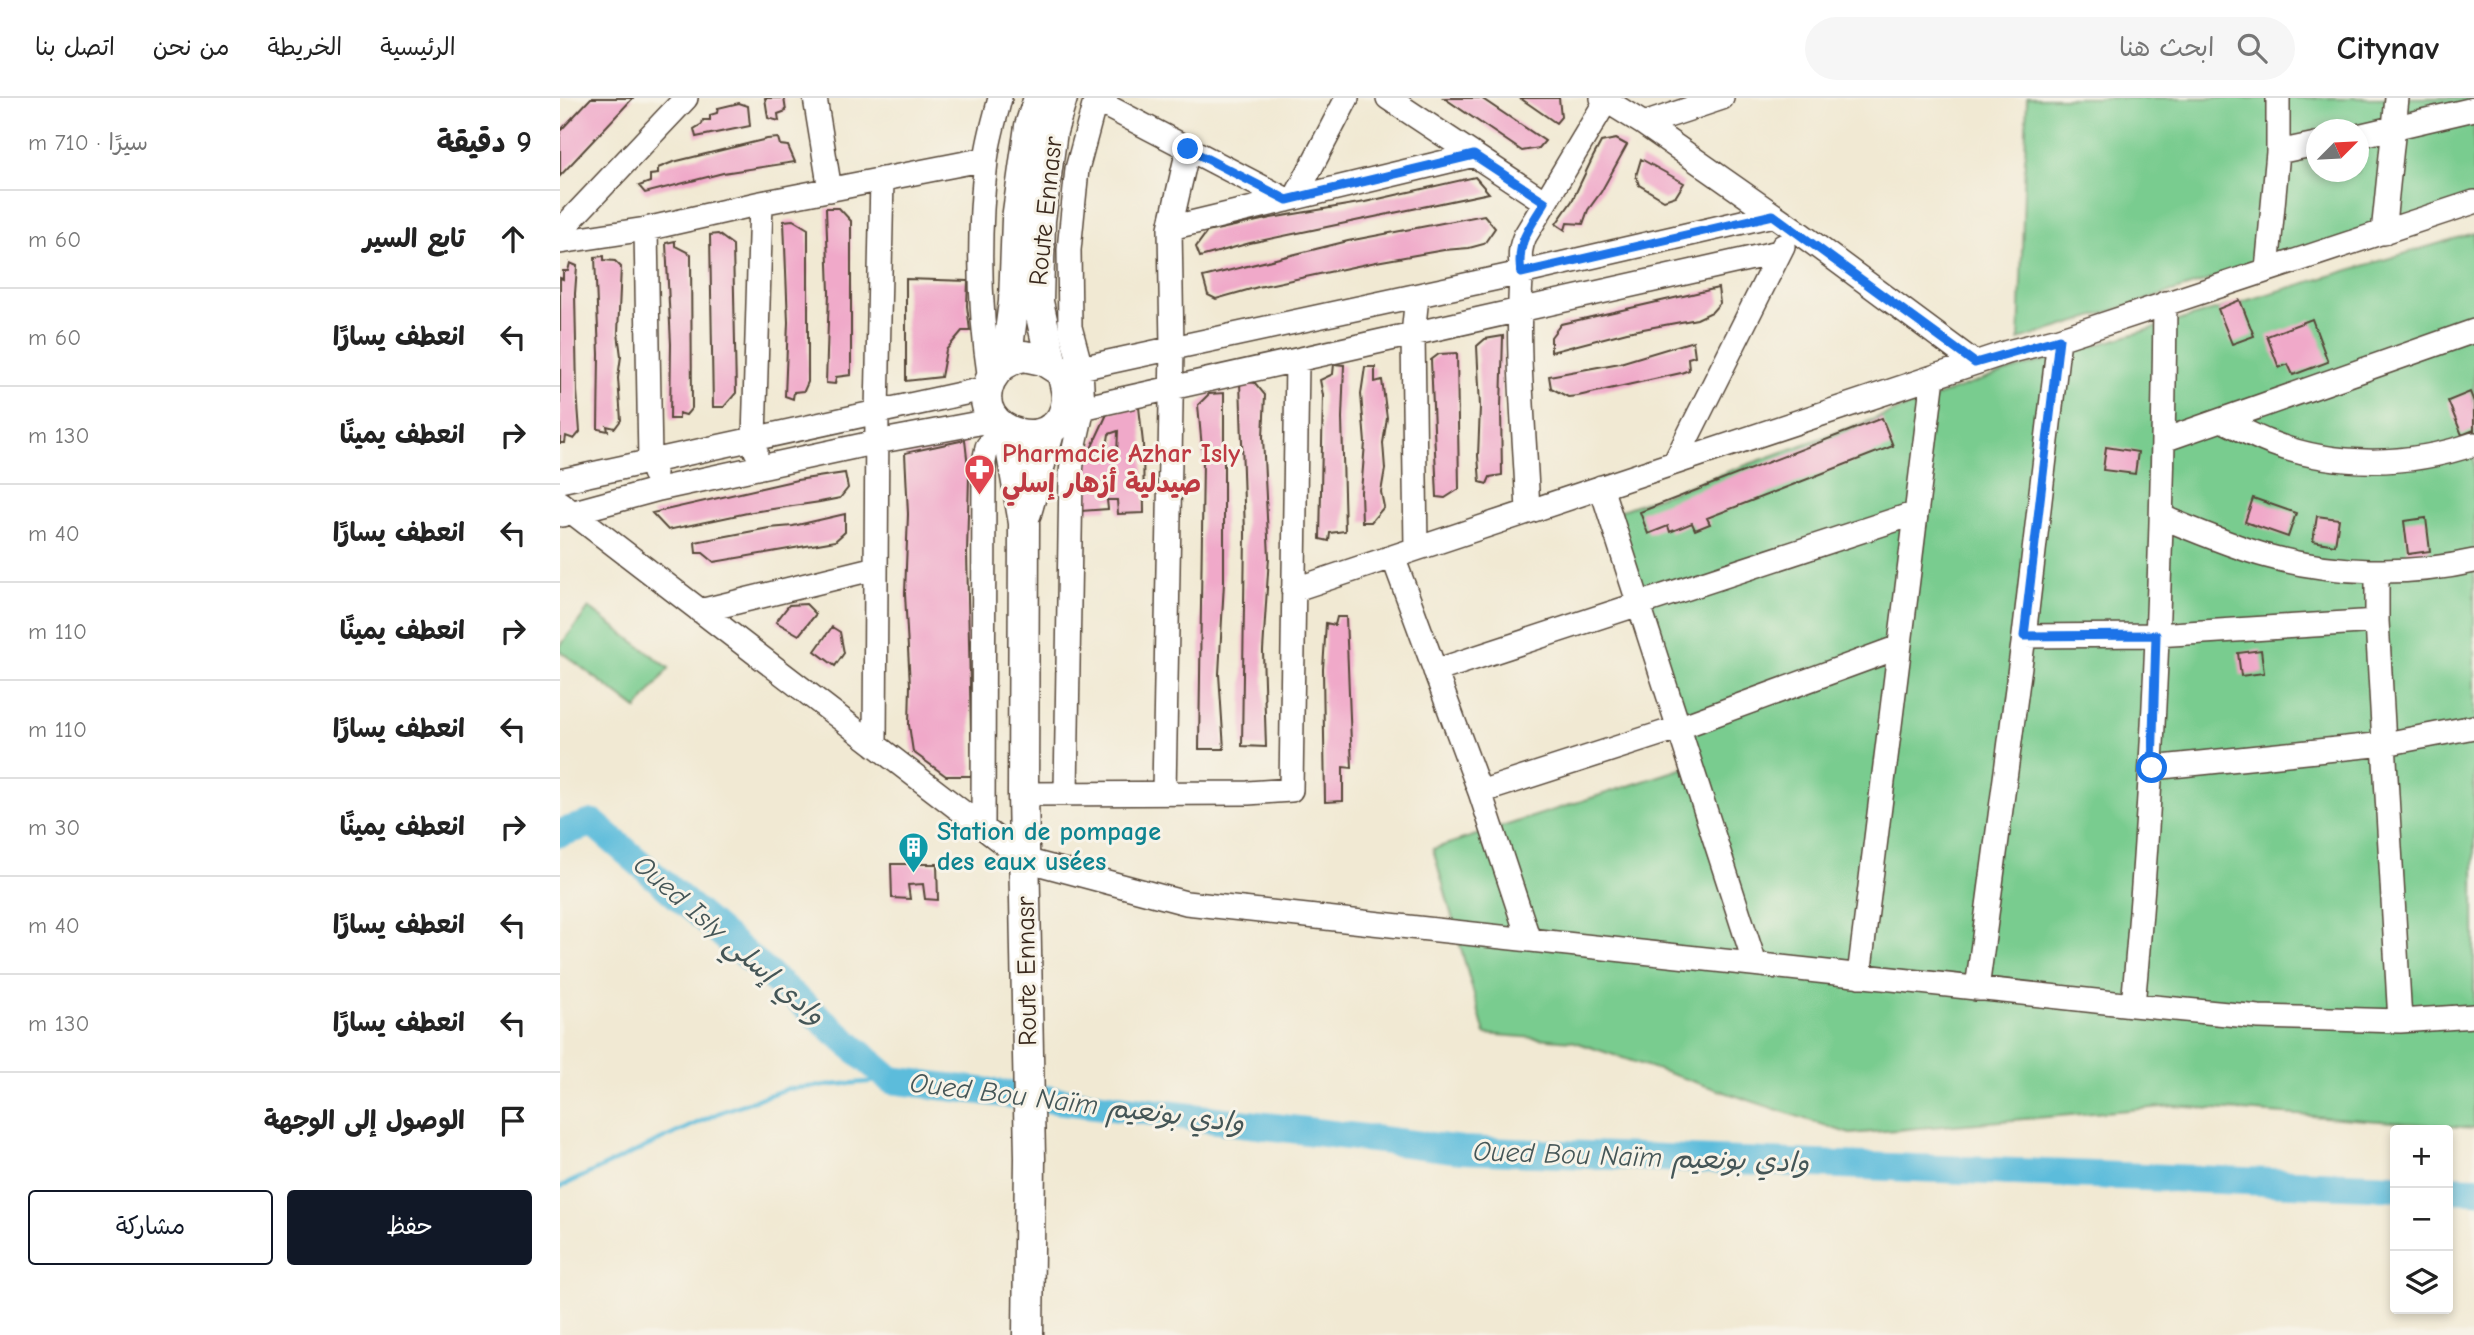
<!DOCTYPE html>
<html lang="ar">
<head>
<meta charset="utf-8">
<style>
	body { margin:0; font-family:"Comic Neue","Playpen Sans Arabic",sans-serif; background:#f6f6f6; color:#222; direction:rtl }
	.controls { position:absolute; right:21px; bottom:21px; display:grid; overflow:hidden; border-radius:7px; box-shadow:0 4px 10px #0003 }
	.controls button { width:63px; height:63px; display:grid; place-items:center; padding:0; border:0; border-bottom:2px solid #e0e0e0; background:#fff; color:#222; font:35px sans-serif }
	.compass { position:absolute; left:1746px; top:21px; width:63px; height:63px; border-radius:50%; background:#fff; box-shadow:0 4px 10px #0003; rotate:66deg }
	.stop { position:absolute; width:21px; height:21px; margin:-16px; border:5px solid #1a73e8; border-radius:50%; background:#fff }
	.stop.end { background:#1a73e8; border-color:#fff; box-shadow:0 2px 7px #0008 }
	.list { margin:0; padding:0; list-style:none }
	h2 { display:flex; justify-content:space-between; align-items:center; height:91px; margin:0; padding:0 28px; font-size:30px }
	h2 small { font-size:23px; font-weight:400; color:#767676 }
	.list li { display:grid; grid-template-columns:46px 1fr auto; gap:21px; align-items:center; box-sizing:border-box; height:98px; padding:0 28px; border-top:2px solid #e0e0e0 }
	.list b { display:block; font-size:26px; white-space:nowrap }
	.list em { font-size:23px; font-style:normal; color:#767676 }
	.actions { display:flex; gap:14px; padding:21px 28px }
	.actions a { flex:1; padding:16px 0; border:2px solid #111827; border-radius:7px; text-align:center; font-size:24px; color:#111827 }
	.actions .main { background:#111827; color:#fff }
	.icon { flex:none; width:38px; height:38px; fill:none; stroke:currentColor; stroke-width:2; stroke-linecap:round; stroke-linejoin:round }
	.map { position:relative; flex:none; width:1914px; height:1237px; overflow:hidden; direction:ltr }
	header { display:flex; align-items:center; gap:42px; box-sizing:border-box; height:98px; padding:0 35px; background:#fff; border-bottom:2px solid #e0e0e0 }
	header strong { font-size:33px }
	nav { display:flex; gap:38px; margin-inline-start:auto; font-size:24px }
	.search { width:490px; height:63px; background:#f6f6f6; display:flex; align-items:center; gap:18px; box-sizing:border-box; padding:0 24px; border-radius:38px; color:#767676; font-size:26px }
	main { display:flex }
	aside { flex:1; background:#fff }
	.map>svg:first-child { display:block }
</style>
</head>
<body>
<header>
<strong>Citynav</strong>
<div class="search"><svg class="icon" aria-label="search" viewBox="0 0 24 24"><circle cx="10" cy="10" r="6"/><path d="M15 15l6 6"/></svg>ابحث هنا</div>
<nav><a>الرئيسية</a><a>الخريطة</a><a>من نحن</a><a>اتصل بنا</a></nav>
</header>
<main>
<div class="map">
<svg width="1914" height="1237" viewBox="0 0 1914 1237">
	<rect width="100%" height="100%" fill="#f7f3e8"/>
	<filter id="ink" filterUnits="userSpaceOnUse"><feTurbulence type="fractalNoise" baseFrequency=".0143" numOctaves="2"/><feDisplacementMap in="SourceGraphic" scale="14" xChannelSelector="R" yChannelSelector="G"/><feConvolveMatrix kernelMatrix="1 2 1 2 8 2 1 2 1" color-interpolation-filters="sRGB"/></filter>
	<filter id="wash" filterUnits="userSpaceOnUse"><feTurbulence type="fractalNoise" baseFrequency=".00686" numOctaves="4" result="noise"/><feDisplacementMap in="SourceGraphic" scale="28" xChannelSelector="R" yChannelSelector="G"/><feGaussianBlur stdDeviation="1.57" result="paint"/><feColorMatrix in="noise" values="0 0 0 0 0 0 0 0 0 0 0 0 0 0 0 0 0 1.4 0 .05"/><feComposite in="paint" operator="in"/></filter>
	<g filter="url(#wash)">
		<rect width="100%" height="100%" fill="#f1e9d3"/>
		<!-- green -->
		<path fill="#79cc8f" stroke="#5a7b56" stroke-width="2" fill-rule="evenodd" d="M1467 0H1914V99L1459 242ZM1756 32H1798V74H1756Z
			M1914 135V1030L1614 1008 1290 1036 1012 943 925 936 873 751 1127 669 1059 413 1439 276Z
			M29 510 109 570 77 611 0 553V548Z"/>
		<g fill="none" stroke-linecap="round" stroke-linejoin="round">
			<!-- stream -->
			<path stroke="#5cbcdb" stroke-width="4.5" d="M0 1089 161 1014 226 991 331 982"/>
			<!-- river -->
			<path stroke="#5cbcdb" stroke-width="28" d="M0 735 33 725 331 982 902 1052 1835 1089
				M1888 1091 1914 1092"/>
		</g>
		<g id="blocks">
			<!-- building -->
			<path fill="#f0a9c9" fill-rule="evenodd" d="M31 0H73L0 78V33Z
				M205 0H224L226 13 218 16 219 23 208 20Z
				M884 0H921L985 43 979 50 962 53Z
				M960 0H999L1001 19 996 25Z
				M179 5 188 8 190 28 136 39 134 31 142 26 143 22H150V17L157 15 158 10Z
				M218 40 220 47 228 48 235 64 163 75 85 95 79 88 90 84V77L98 76V70L113 64 207 41Z
				M1056 41 1067 47 1041 94 1028 112 1023 126 1007 125 1005 132 996 126 1012 103 1033 59 1041 44Z
				M1081 61 1124 85 1116 98 1104 102 1079 87 1076 78Z
				M915 79 929 95 690 145 640 159 636 149 647 134 711 120 805 104Z
				M266 110H279L291 123V277L276 279 275 286 266 285 269 194Z
				M924 117 935 130 924 146 909 150 884 152 816 164 698 189 656 201 648 197 643 179 788 143Z
				M233 122 248 131V284L244 293 234 294 233 301 225 298 228 224 224 123Z
				M158 136 173 147 176 295 164 309H153L150 137Z
				M115 143V148L131 156 132 310 126 317 119 315V321H110L111 246 106 145Z
				M44 158V162L55 163 61 169 58 235 61 258 58 280 61 322 55 330 47 328 48 333 38 331 39 256 35 159Z
				M10 165 17 168 15 196 17 293 20 334 14 341 6 338 5 345H0V180L3 181V173H8Z
				M346 181 408 183 407 208 410 233H402L386 252 381 279 346 283Z
				M1158 190 1160 205 1152 214 1137 221 1067 234 991 254V239L1001 226Z
				M1680 202 1694 238 1672 246 1658 211Z
				M1752 221 1768 264 1733 277 1728 266 1719 270 1707 238Z
				M943 238 941 310 942 377 930 379 927 386 920 384 918 358 920 309 917 248 925 241Z
				M1133 243 1135 258 1128 260 1129 272 1121 275 1018 298 1008 299 991 290 989 278 1060 265Z
				M897 255 899 391 885 400 877 399 871 262 879 256Z
				M774 266 784 267 782 320 785 433 770 435 769 443 760 441 763 297 760 282 773 276Z
				M805 269H815V284L822 282 827 320 823 345 825 371 821 394 824 409 811 424H802L801 394 805 345 801 296Z
				M680 283 695 285 705 297 703 339 709 459 703 553 706 649 682 648 685 435Z
				M1910 294 1914 304V332L1902 337 1888 303Z
				M664 295V484L659 576 664 651H639L643 361 638 307 649 296Z
				M579 309 583 345 584 415 558 416 557 402H547L548 411 521 413 522 355H529L548 314ZM558 333 557 356 546 355 549 336Z
				M1322 320 1333 348 1147 420 1150 426 1135 432 1132 425 1110 434 1108 428 1088 436 1080 414Z
				M405 342 409 378 407 455 412 678H386L353 654 349 627 350 587 345 496 348 416 345 355Z
				M1546 349 1578 354 1575 376 1543 372Z
				M285 375 288 390 280 400 260 404 192 414 108 432 92 415 237 382Z
				M1693 400 1736 415 1728 439 1685 424Z
				M285 416V434L275 443 154 464 143 455H136L135 444 209 430 233 428Z
				M1757 418 1779 421 1775 447 1753 443Z
				M1866 420 1870 453 1848 456 1844 423Z
				M246 506 256 516 239 537 216 524 229 507Z
				M777 519H786L792 670 783 669V703L765 704 763 571 766 525 775 527Z
				M272 529 280 534 284 555 275 568 255 553Z
				M1701 552 1704 575 1681 578 1678 555Z
				M331 766H377L378 802 365 801 363 786 348 787 350 801 332 800Z"/>
		</g>
	</g>
	<g filter="url(#ink)">
		<use href="#blocks" fill-opacity="0" stroke="#564739" stroke-width="2"/>
		<g fill="none" stroke-linecap="round" stroke-linejoin="round">
			<defs>
				<path id="minor" d="M255 0 270 92
					M828 0 985 104
					M1042 0 1084 26 1234 131 1415 265
					M535 2 727 102
					M1084 26 1162 0
					M1798 38 1914 11
					M1718 54 1756 46
					M735 100 787 0
					M610 130 914 57
					M86 131 90 363 94 375
					M0 133 126 0
					M1823 135 1837 0
					M0 144 86 131 201 105 426 61
					M1707 172 1718 54V0
					M502 274 961 175 1213 117
					M430 283C419 211 418 136 426 63 428 42 435 21 440 0
					M504 314 1219 154
					M1662 322C1678 330 1695 339 1711 345 1776 370 1849 368 1914 346
					M1604 342 1914 233
					M196 353 194 340 201 105
					M1115 364 1223 148
					M0 383 428 290
					M1041 389 1195 866
					M0 405 465 762 626 805 1573 907 1699 919 1840 923 1914 918
					M968 414C965 336 956 258 961 181 962 163 957 156 965 138L1046 3
					M3 417 99 391 317 344 435 322
					M1602 419C1636 433 1671 448 1707 458 1772 476 1848 478 1914 463
					M856 451 853 237 857 198
					M833 459 920 694 969 842
					M1817 473V523L1840 923
					M733 492 1448 254 1499 241 1914 104
					M140 513 316 470
					M1464 538 1596 537 1817 523
					M875 573 1356 415
					M315 647 317 314 322 81
					M1592 670 1825 646 1914 629
					M604 694 612 250 610 130 628 51
					M920 694 1118 630 1339 549
					M506 695 511 375 513 355 523 310 521 270 510 229 509 152 517 71 536 0
					M463 696 688 695 731 692 737 263
					M423 729 424 364 427 349 443 330
					M1299 878 1373 279
					M1417 891 1464 538 1499 241
					M1573 907C1595 674 1603 439 1605 205"/>
				<path id="major" d="M464 258 483 262 502 274C504 283 507 292 507 301 502 363 406 337 430 283 437 268 449 261 464 258Z
					M446 264 454 204 457 121 470 28 479 0
					M492 267 478 204 480 122 492 33 502 0
					M448 333 464 425 463 696 470 1060 468 1237
					M466 415 490 331"/>
			</defs>
			<!-- minor casing -->
			<use href="#minor" stroke="#564739" stroke-width="26"/>
			<!-- major casing -->
			<use href="#major" stroke="#564739" stroke-width="33"/>
			<!-- minor -->
			<use href="#minor" stroke="#fff" stroke-width="23"/>
			<!-- major -->
			<use href="#major" stroke="#fff" stroke-width="30"/>
		</g>
	</g>
	<g fill="none" stroke-linecap="round" stroke-linejoin="round" filter="url(#ink)">
		<!-- route -->
		<path stroke="#1a73e8" stroke-width="9" d="M628 51 727 102 914 57 985 104C970 130 956 143 961 175L1213 117 1415 265 1499 241 1464 538 1596 537 1592 670"/>
	</g>
	<!-- icons -->
	<defs>
		<symbol id="pharmacy-pin" viewBox="-11 -11 22 30"><path d="M0 17L-7.5 6A9.5 9.5 0 1 1 7.5 6Z" fill="#e0444e" stroke="#f7f3e8"/><path d="M-2-6h4v4h4v4h-4v4h-4v-4h-4v-4h4Z" fill="#fff"/></symbol>
		<symbol id="building-pin" viewBox="-11 -11 22 30"><path d="M0 17L-7.5 6A9.5 9.5 0 1 1 7.5 6Z" fill="#0f9aa8" stroke="#f7f3e8"/><path d="M-4-6H4V6H1V3H-1V6H-4ZM-2.5-4.3h1.7v1.8h-1.7ZM.8-4.3h1.7v1.8H.8ZM-2.5-1h1.7V.8h-1.7ZM.8-1h1.7V.8H.8Z" fill="#fff"/></symbol>
	</defs>
	<g fill-rule="evenodd">
		<use href="#pharmacy-pin" x="402" y="354" width="35" height="47"/>
		<use href="#building-pin" x="336" y="732" width="35" height="47"/>
	</g>
	<g text-anchor="middle" dominant-baseline="central" stroke-width="6" stroke-linejoin="round" paint-order="stroke">
		<!-- street labels -->
		<g font-size="26" fill="#3b2a1e" stroke="#f7f3e8">
			<text transform="translate(486 113) rotate(-84)">Route Ennasr</text>
			<text transform="translate(467 873) rotate(-91)">Route Ennasr</text>
		</g>
		<!-- health labels -->
		<g font-size="26" font-weight="bold" fill="#be3a42" stroke="#f7f3e8" text-anchor="start">
			<text x="442" y="356">Pharmacie Azhar Isly<tspan x="442" dy="30">صيدلية أزهار إسلي</tspan></text>
		</g>
		<!-- culture labels -->
		<g font-size="26" font-weight="bold" fill="#0d838f" stroke="#f7f3e8" text-anchor="start">
			<text x="377" y="734">Station de pompage<tspan x="377" dy="30">des eaux usées</tspan></text>
		</g>
		<!-- water labels -->
		<g font-size="28" font-style="italic" fill="#455657" stroke="#f7f3e8">
			<text transform="translate(169 842) rotate(41)">Oued Isly وادي إسلي</text>
			<text transform="translate(517 1005) rotate(7)">Oued Bou Naïm وادي بونعيم</text>
			<text transform="translate(1081 1059) rotate(2)">Oued Bou Naïm وادي بونعيم</text>
		</g>
	</g>
</svg>
<div class="controls">
<button>+</button>
<button>−</button>
<button><svg class="icon" aria-label="layers" viewBox="0 0 24 24"><path d="M12 4l9 5-9 5-9-5zM3 14l9 5 9-5"/></svg></button>
</div>
<svg class="compass" viewBox="-18 -18 36 36"><path d="M0-13l5 13h-10z" fill="#e53935"/><path d="M0 13l5-13h-10z" fill="#767676"/></svg>
<div class="stop" style="left:1592px;top:670px"></div>
<div class="stop end" style="left:628px;top:51px"></div>
</div>
<aside>
<h2>9 دقيقة<small>سيرًا · 710 m</small></h2>
<ul class="list">
<li><svg class="icon" aria-label="ahead" viewBox="0 0 24 24"><path d="M12 20V5M6 11l6-6 6 6"/></svg><div><b>تابع السير</b></div><em>60 m</em></li>
<li><svg class="icon" aria-label="left" viewBox="0 0 24 24"><path d="M17 20v-9H6M10 6l-5 5 5 5"/></svg><div><b>انعطف يسارًا</b></div><em>60 m</em></li>
<li><svg class="icon" aria-label="right" viewBox="0 0 24 24"><path d="M7 20v-9h11M14 6l5 5-5 5"/></svg><div><b>انعطف يمينًا</b></div><em>130 m</em></li>
<li><svg class="icon" aria-label="left" viewBox="0 0 24 24"><path d="M17 20v-9H6M10 6l-5 5 5 5"/></svg><div><b>انعطف يسارًا</b></div><em>40 m</em></li>
<li><svg class="icon" aria-label="right" viewBox="0 0 24 24"><path d="M7 20v-9h11M14 6l5 5-5 5"/></svg><div><b>انعطف يمينًا</b></div><em>110 m</em></li>
<li><svg class="icon" aria-label="left" viewBox="0 0 24 24"><path d="M17 20v-9H6M10 6l-5 5 5 5"/></svg><div><b>انعطف يسارًا</b></div><em>110 m</em></li>
<li><svg class="icon" aria-label="right" viewBox="0 0 24 24"><path d="M7 20v-9h11M14 6l5 5-5 5"/></svg><div><b>انعطف يمينًا</b></div><em>30 m</em></li>
<li><svg class="icon" aria-label="left" viewBox="0 0 24 24"><path d="M17 20v-9H6M10 6l-5 5 5 5"/></svg><div><b>انعطف يسارًا</b></div><em>40 m</em></li>
<li><svg class="icon" aria-label="left" viewBox="0 0 24 24"><path d="M17 20v-9H6M10 6l-5 5 5 5"/></svg><div><b>انعطف يسارًا</b></div><em>130 m</em></li>
<li><svg class="icon" aria-label="arrive" viewBox="0 0 24 24"><path d="M6 21V4h12l-3 4 3 4H6"/></svg><div><b>الوصول إلى الوجهة</b></div></li>
</ul>
<div class="actions"><a class="main">حفظ</a><a>مشاركة</a></div>
</aside>
</main>
</body>
</html>
